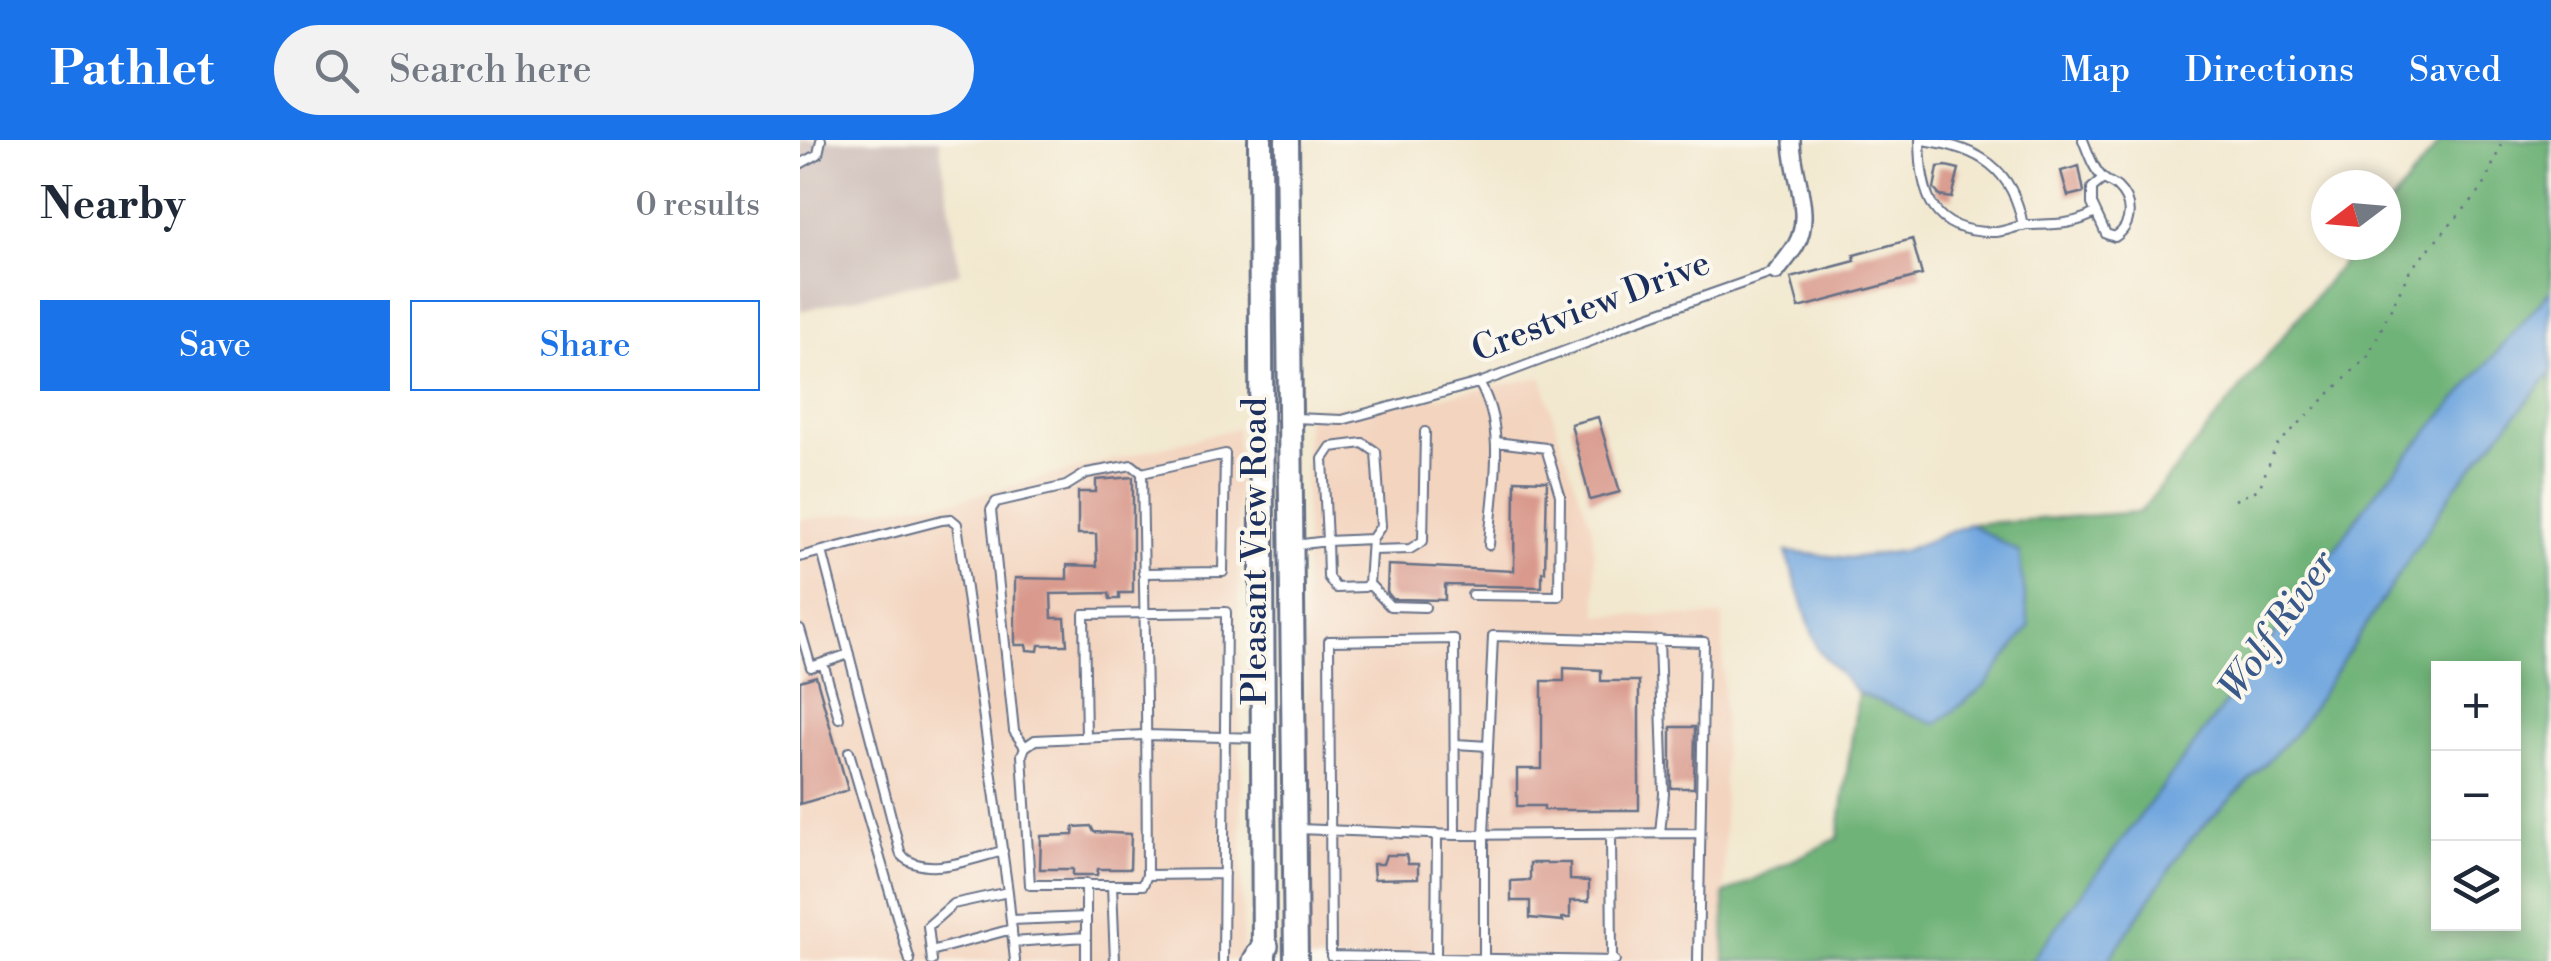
<!DOCTYPE html>
<html lang="en">
<head>
<meta charset="utf-8">
<style>
	body { margin:0; font-family:"Libre Bodoni",serif; background:#f2f2f3; color:#1f2937 }
	.controls { position:absolute; right:30px; bottom:30px; display:grid; overflow:hidden; border-radius:0px; box-shadow:0 5px 15px #0003 }
	.controls button { width:90px; height:90px; display:grid; place-items:center; padding:0; border:0; border-bottom:2px solid #e0e1e3; background:#fff; color:#1f2937; font:50px sans-serif }
	.compass { position:absolute; left:1511px; top:30px; width:90px; height:90px; border-radius:50%; background:#fff; box-shadow:0 5px 15px #0003; rotate:254deg }
	.list { margin:0; padding:0; list-style:none }
	h2 { display:flex; justify-content:space-between; align-items:center; height:130px; margin:0; padding:0 40px; font-size:42px }
	h2 small { font-size:32px; font-weight:400; color:#747a83 }
	.actions { display:flex; gap:20px; padding:30px 40px }
	.actions a { flex:1; padding:22px 0; border:2px solid #1a73e8; border-radius:0px; text-align:center; font-size:35px; color:#1a73e8 }
	.actions .main { background:#1a73e8; color:#fff }
	.icon { flex:none; width:55px; height:55px; fill:none; stroke:currentColor; stroke-width:2; stroke-linecap:round; stroke-linejoin:round }
	.map { position:relative; flex:none; width:1751px; height:821px; overflow:hidden }
	header { display:flex; align-items:center; gap:60px; box-sizing:border-box; height:140px; padding:0 50px; background:#1a73e8; color:#fff }
	header strong { font-size:48px }
	nav { display:flex; gap:55px; margin-inline-start:auto; font-size:35px }
	.search { width:700px; height:90px; background:#f2f2f3; display:flex; align-items:center; gap:25px; box-sizing:border-box; padding:0 35px; border-radius:55px; color:#747a83; font-size:38px }
	main { display:flex }
	aside { flex:1; background:#fff }
	.map>svg:first-child { display:block }
</style>
</head>
<body>
<header>
<strong>Pathlet</strong>
<div class="search"><svg class="icon" aria-label="search" viewBox="0 0 24 24"><circle cx="10" cy="10" r="6"/><path d="M15 15l6 6"/></svg>Search here</div>
<nav><a>Map</a><a>Directions</a><a>Saved</a></nav>
</header>
<main>
<aside>
<h2>Nearby<small>0 results</small></h2>
<ul class="list">
</ul>
<div class="actions"><a class="main">Save</a><a>Share</a></div>
</aside>
<div class="map">
<svg width="1751" height="821" viewBox="0 0 1751 821">
	<rect width="100%" height="100%" fill="#fbf7ec"/>
	<filter id="ink" filterUnits="userSpaceOnUse"><feTurbulence type="fractalNoise" baseFrequency=".01" numOctaves="2"/><feDisplacementMap in="SourceGraphic" scale="20" xChannelSelector="R" yChannelSelector="G"/><feConvolveMatrix kernelMatrix="1 2 1 2 8 2 1 2 1" color-interpolation-filters="sRGB"/></filter>
	<filter id="wash" filterUnits="userSpaceOnUse"><feTurbulence type="fractalNoise" baseFrequency=".0048" numOctaves="4" result="noise"/><feDisplacementMap in="SourceGraphic" scale="40" xChannelSelector="R" yChannelSelector="G"/><feGaussianBlur stdDeviation="2.25" result="paint"/><feColorMatrix in="noise" values="0 0 0 0 0 0 0 0 0 0 0 0 0 0 0 0 0 1.4 0 .05"/><feComposite in="paint" operator="in"/></filter>
	<g filter="url(#wash)">
		<rect width="100%" height="100%" fill="#f2e8cf"/>
		<!-- built -->
		<path fill="#f3d4bf" d="M742 237 761 304 792 387 798 475 923 476 925 821H503L506 267 598 265Z
			M437 288 443 821H0V380L161 359Z"/>
		<!-- industrial -->
		<path fill="#cfc0bb" d="M0 0H139L160 133 0 171Z"/>
		<!-- forest -->
		<path fill="#6fb378" stroke="#45716b" stroke-width="2.5" fill-rule="evenodd" d="M1642 0H1751V150L1571 358 1446 536 1231 821H925L924 754 1038 698 1058 553 1136 584 1219 412 1170 384 1340 372 1557 105H1586V69Z
			M1751 233V821H1308L1388 702 1497 591 1656 346ZM1638 528H1714V784H1638Z"/>
		<!-- water -->
		<path fill="#72a7df" stroke="#466b9e" stroke-width="2.5" d="M1751 150V233L1656 346 1497 591 1388 702 1308 821H1231L1446 536 1571 358Z
			M1170 384 1219 412 1229 487 1185 546 1136 584 1058 553 1018 510 986 412 1050 418 1103 411Z"/>
		<g id="blocks">
			<!-- building -->
			<path fill="#d99a8d" d="M1146 26 1159 29 1152 58 1140 56 1134 49 1138 27Z
				M1279 26 1284 52 1268 56 1261 31Z
				M1112 99 1122 135 999 168 991 138 1055 121 1054 115Z
				M798 277 820 352 790 360 771 284Z
				M333 337V453H319V459H310L309 453 251 454 252 478H265L267 505H239L238 511 227 510 226 505H215V438L267 439V425L297 426 296 394H278V352H296V340Z
				M715 340 747 341 745 432H742V447L645 445V460L593 459 587 452 588 425 714 431Z
				M764 528 801 530V541H839V670H744V666H717V629H742V541H764Z
				M16 536 48 650 0 664V541Z
				M871 587H895L894 648H871Z
				M291 686 294 692 331 694 330 729H298L297 735H273V729H240L241 696 273 695 274 687Z
				M586 715H606L608 724H618V738L574 739 573 724H583Z
				M730 723H770V740L789 741V761H770V778H762L763 781 730 778V761H711V741L730 740Z"/>
		</g>
	</g>
	<g filter="url(#ink)">
		<use href="#blocks" fill-opacity="0" stroke="#667086" stroke-width="2.5"/>
		<g fill="none" stroke-linecap="round" stroke-linejoin="round">
			<defs>
				<path id="service" d="M1120 0C1121 56 1131 94 1196 92 1207 91 1216 86 1227 85 1252 84 1272 86 1295 73
					M1123 0C1179 8 1213 28 1223 86
					M1283 0C1288 12 1293 29 1303 38 1307 42 1313 43 1317 47 1333 62 1333 85 1315 97L1306 94 1292 64V48L1303 39
					M0 24 18 14 21 0
					M679 243C708 290 692 353 689 405
					M494 278 542 280 682 242 794 200 826 184 974 132
					M342 333 425 314 423 432 343 433
					M495 405 527 401 528 437 536 448 564 447 569 444 572 399 527 401 523 319 531 307 563 303 576 312 581 386 572 399
					M572 410 610 409 623 401 625 292
					M0 417 22 411
					M569 444 590 466 625 467
					M672 455 759 456 760 355 746 308 696 302
					M0 489 11 527 49 514
					M859 500 864 654 860 693
					M23 523 39 578
					M286 598 284 474 426 472 423 821
					M656 604 688 606
					M225 607 214 591 191 370 196 362 266 346 287 333 332 325 342 333 346 559 347 735 343 745H230L222 615 225 607 235 600 345 595 462 598
					M49 612 110 821
					M498 689 655 695
					M811 694 812 821
					M203 711C174 718 125 739 101 715L22 411 142 380 151 379 157 384 208 752 215 821
					M347 735 424 734
					M286 743V821
					M312 745 315 821
					M211 780 286 777
					M213 802 286 797
					M131 811 212 789
					M636 818 637 694
					M132 821 128 786 153 764 208 752
					M684 821V695L693 496 904 502 898 821
					M815 821 531 816 529 501 654 499 655 695 900 693"/>
				<path id="minor" d="M976 132C983 123 991 114 996 105 1014 74 992 34 992 0"/>
				<path id="secondary" d="M460 0 464 821
					M487 0 496 821"/>
				<path id="primary" d="M456 821 465 806"/>
			</defs>
			<!-- service casing -->
			<use href="#service" stroke="#667086" stroke-width="12"/>
			<!-- minor casing -->
			<use href="#minor" stroke="#667086" stroke-width="20"/>
			<!-- secondary casing -->
			<use href="#secondary" stroke="#667086" stroke-width="28"/>
			<!-- primary casing -->
			<use href="#primary" stroke="#667086" stroke-width="30"/>
			<!-- path -->
			<path stroke="#667086" stroke-width="2.5" stroke-dasharray="2.5 8" stroke-linecap="butt" d="M1435 360 1459 349 1476 306 1568 216 1610 130 1683 48 1703 0"/>
			<!-- service -->
			<use href="#service" stroke="#fff" stroke-width="8"/>
			<!-- minor -->
			<use href="#minor" stroke="#fff" stroke-width="15"/>
			<!-- secondary -->
			<use href="#secondary" stroke="#fff" stroke-width="22"/>
			<!-- primary -->
			<use href="#primary" stroke="#fff" stroke-width="25"/>
		</g>
	</g>
	<g text-anchor="middle" dominant-baseline="central" stroke-width="8" stroke-linejoin="round" paint-order="stroke">
		<!-- street labels -->
		<g font-size="35" fill="#1b2f5e" stroke="#fbf7ec">
			<text transform="translate(791 167) rotate(-21)">Crestview Drive</text>
			<text transform="translate(455 411) rotate(-90)">Pleasant View Road</text>
		</g>
		<!-- water labels -->
		<g font-size="38" font-style="italic" fill="#39598b" stroke="#fbf7ec">
			<text transform="translate(1478 486) rotate(-55)">Wolf River</text>
		</g>
	</g>
</svg>
<div class="controls">
<button>+</button>
<button>−</button>
<button><svg class="icon" aria-label="layers" viewBox="0 0 24 24"><path d="M12 4l9 5-9 5-9-5zM3 14l9 5 9-5"/></svg></button>
</div>
<svg class="compass" viewBox="-18 -18 36 36"><path d="M0-13l5 13h-10z" fill="#e53935"/><path d="M0 13l5-13h-10z" fill="#747a83"/></svg>
</div>
</main>
</body>
</html>
